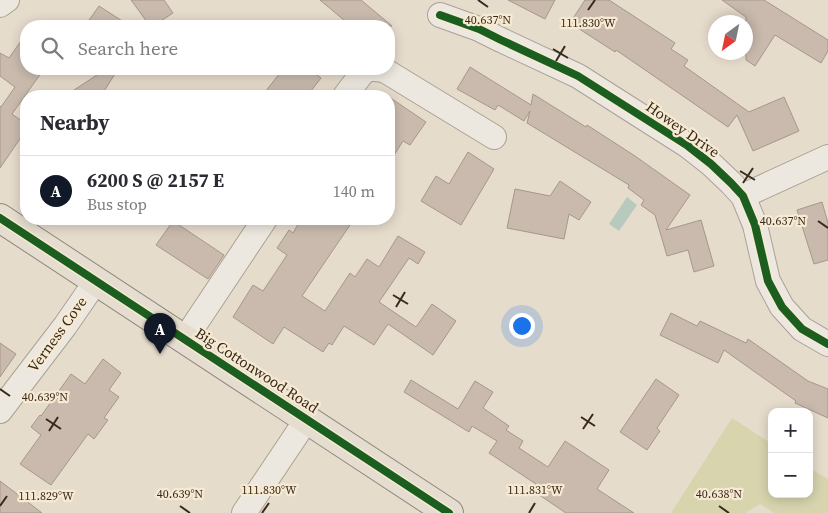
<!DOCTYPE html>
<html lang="en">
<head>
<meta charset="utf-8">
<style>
	body { margin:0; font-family:"Source Serif 4",serif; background:#f7f7f7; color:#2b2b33 }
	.controls { position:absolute; right:15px; bottom:15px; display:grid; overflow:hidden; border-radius:10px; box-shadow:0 2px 12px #0003 }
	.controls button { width:45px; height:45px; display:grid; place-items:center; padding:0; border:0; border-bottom:1px solid #e1e1e2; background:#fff; color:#2b2b33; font:25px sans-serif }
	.compass { position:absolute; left:708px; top:15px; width:45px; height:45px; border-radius:50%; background:#fff; box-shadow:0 2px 12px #0003; rotate:213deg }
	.you { position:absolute; left:521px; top:325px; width:18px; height:18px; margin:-12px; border:4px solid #fff; border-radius:50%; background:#1a73e8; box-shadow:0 0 0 8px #1a73e833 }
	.badge { display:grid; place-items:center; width:32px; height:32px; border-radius:50%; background:#111827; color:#fff; font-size:16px; font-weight:700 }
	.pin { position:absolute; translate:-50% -41px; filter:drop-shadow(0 1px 2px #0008) }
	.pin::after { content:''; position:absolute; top:26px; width:18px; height:15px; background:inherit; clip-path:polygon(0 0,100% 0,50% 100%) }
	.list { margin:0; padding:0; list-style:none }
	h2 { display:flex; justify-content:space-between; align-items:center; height:65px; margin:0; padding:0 20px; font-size:21px }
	h2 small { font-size:16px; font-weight:400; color:#7c7c81 }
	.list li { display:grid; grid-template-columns:32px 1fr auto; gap:15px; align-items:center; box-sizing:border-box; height:70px; padding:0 20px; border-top:1px solid #e1e1e2 }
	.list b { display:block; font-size:19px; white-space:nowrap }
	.list p { margin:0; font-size:16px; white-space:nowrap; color:#7c7c81 }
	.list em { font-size:16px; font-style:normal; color:#7c7c81 }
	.icon { flex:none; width:28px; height:28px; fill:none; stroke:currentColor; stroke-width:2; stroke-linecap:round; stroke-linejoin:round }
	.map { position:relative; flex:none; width:828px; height:513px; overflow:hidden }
	.search { position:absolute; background:#fff; box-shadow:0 2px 12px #0003; left:20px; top:20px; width:375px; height:55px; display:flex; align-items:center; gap:12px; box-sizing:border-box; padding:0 18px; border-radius:20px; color:#7c7c81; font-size:19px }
	.panel { position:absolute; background:#fff; box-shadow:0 2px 12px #0003; left:20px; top:90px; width:375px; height:135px; border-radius:20px }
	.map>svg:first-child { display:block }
</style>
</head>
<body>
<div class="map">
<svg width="828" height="513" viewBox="0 0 828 513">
	<rect width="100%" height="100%" fill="#e6dccc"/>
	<!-- green -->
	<path fill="#d7d4ae" d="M732 418 772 444V494H809V468L828 479V513H774L760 504 745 513H671Z"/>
	<!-- water -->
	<path fill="#b8cabd" d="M627 197 637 205 619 231 609 224Z"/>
	<!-- building -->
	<path fill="#c9baad" stroke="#a6978b" d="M131 0H164L173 13 153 26H150Z
		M320 0H361L392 26H351Z
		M508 0H555L545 19Z
		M585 0H609L675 43 671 49 688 60 684 66 749 112 784 97 799 131 753 151 737 115 728 127 616 50 615 52 570 23Z
		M722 0H764L828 40V51L821 63 775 35 755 66 746 60V17Z
		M99 6 130 26H85Z
		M26 34V69H44L12 114 26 124V130L0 168V106L1 107 15 87 0 76V53L9 58Z
		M470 67 531 105 533 94 586 127 587 125 635 156 690 195 666 230 701 220 714 266 694 272 688 250 667 256 655 215 641 205 644 200 628 188 629 185 527 123 530 111 524 121 498 105 495 110 457 89Z
		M106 69H118L101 96H65Z
		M283 69H309L321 78 307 96H262Z
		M389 97 426 122 410 145 403 141 389 163Z
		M468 152 494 169 461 225 421 201 436 176 449 184Z
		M560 181 591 202 579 220 569 214 564 239 507 228 515 189 550 196Z
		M822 202 828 223V260L814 264 797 210Z
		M301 219H354L302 296 325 311 350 273 355 277 367 259 379 267 398 236 425 252 418 264 409 258 379 302 416 327 432 304 456 321 433 355 388 324 374 345 344 326 332 345 329 343 323 352 284 327 273 344 233 317 253 285 263 291 287 255 277 248 289 230 293 233Z
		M173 221 224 255 208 279 156 245Z
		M671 313 697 326 700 321 746 343 748 339 808 381 828 389V418L795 403 796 401 724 350 718 363 660 335Z
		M0 343 16 354 0 377Z
		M103 359 121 373 109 390 119 397 104 418 108 420 94 439 88 434 51 485 20 464 41 435 31 427 40 415 41 416 71 374 85 384Z
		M656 379 679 395 657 428 660 431 647 450 620 432Z
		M411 380 458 409 475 381 493 392 483 408 509 426 506 430 523 441 519 448 548 467 565 441 609 470 597 489 634 513H566L532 490 536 484 489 453 497 441 472 426 469 432 404 392Z
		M0 481 42 513H0Z"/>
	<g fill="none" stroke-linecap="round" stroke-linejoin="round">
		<defs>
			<path id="minor" d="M0 5 7 0
				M440 15 479 29 501 40 578 76 688 146 711 164 731 183 743 196 755 225 768 281 782 307 802 329 828 344
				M375 69 384 70 494 137
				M345 96 363 72 370 69
				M743 196 828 157
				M185 339 265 219
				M0 411 65 326 96 281
				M244 513 307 419"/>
			<path id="major" d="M0 218 449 513"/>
		</defs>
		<!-- minor casing -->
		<use href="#minor" stroke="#aba195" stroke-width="26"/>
		<!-- major casing -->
		<use href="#major" stroke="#90877c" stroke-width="30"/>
		<!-- minor -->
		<use href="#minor" stroke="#ede8df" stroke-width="24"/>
		<!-- major -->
		<use href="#major" stroke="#e5ddcf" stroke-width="28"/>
		<defs>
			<path id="cycleway" d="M440 15 479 29 501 40 578 76 688 146 711 164 731 183 743 196 755 225 768 281 782 307 802 329 828 344
				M0 218 449 513"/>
		</defs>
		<!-- cycleway casing -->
		<use href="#cycleway" stroke="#f7ead2" stroke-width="11"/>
		<!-- cycleway -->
		<use href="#cycleway" stroke="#1b5e20" stroke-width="8"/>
	</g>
	<!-- ticks -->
	<path fill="none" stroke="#39291d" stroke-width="2" d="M478 0 488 7M588 10 595 0M553 49 568 58M556 61 565 46M740 171 755 180M743 183 753 168M818 221 828 228M393 295 408 304M396 307 405 292M0 389 10 396M581 417 595 426M46 419 61 429M583 429 593 414M49 431 58 417M0 506 7 496M180 506 190 513M719 506 729 513M262 513 269 503M529 513 535 503"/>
	<g text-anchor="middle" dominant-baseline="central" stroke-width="4.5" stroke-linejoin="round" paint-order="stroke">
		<!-- street labels -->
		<g font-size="15" fill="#39291d" stroke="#f7ead2">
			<text transform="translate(683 129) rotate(35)">Howey Drive</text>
			<text transform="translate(57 334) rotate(-54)">Verness Cove</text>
			<text transform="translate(257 370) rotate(33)">Big Cottonwood Road</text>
		</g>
	</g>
	<g font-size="12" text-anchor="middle" fill="#39291d" stroke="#f7ead2" stroke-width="4.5" stroke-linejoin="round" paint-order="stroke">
		<text x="488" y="24">40.637°N</text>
		<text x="588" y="27">111.830°W</text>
		<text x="783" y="225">40.637°N</text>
		<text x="45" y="401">40.639°N</text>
		<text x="269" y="494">111.830°W</text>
		<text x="535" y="494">111.831°W</text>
		<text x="180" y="498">40.639°N</text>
		<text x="719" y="498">40.638°N</text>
		<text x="46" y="500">111.829°W</text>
	</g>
</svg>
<div class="controls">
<button>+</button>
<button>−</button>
</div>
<svg class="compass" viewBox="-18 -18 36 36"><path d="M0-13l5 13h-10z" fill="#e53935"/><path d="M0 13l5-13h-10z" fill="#7c7c81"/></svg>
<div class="you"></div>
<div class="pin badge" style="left:160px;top:354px">A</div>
<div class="search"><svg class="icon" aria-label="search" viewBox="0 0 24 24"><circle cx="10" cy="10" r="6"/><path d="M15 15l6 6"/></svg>Search here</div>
<section class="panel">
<h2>Nearby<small></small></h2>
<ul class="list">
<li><span class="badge">A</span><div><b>6200 S @ 2157 E</b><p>Bus stop</p></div><em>140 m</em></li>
</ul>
</section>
</div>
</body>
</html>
